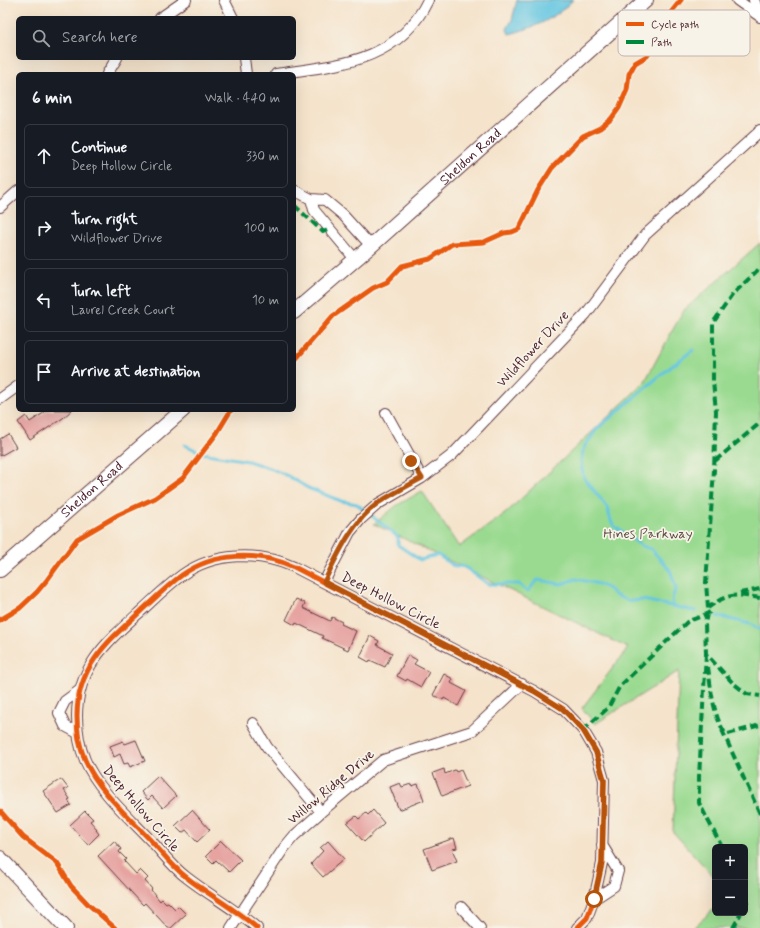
<!DOCTYPE html>
<html lang="en">
<head>
<meta charset="utf-8">
<style>
	body { margin:0; font-family:Mynerve,sans-serif; background:#20242c; color:#f1f3f6 }
	.controls { position:absolute; right:12px; bottom:12px; display:grid; overflow:hidden; border-radius:6px; box-shadow:0 4px 16px #0002 }
	.controls button { width:36px; height:36px; display:grid; place-items:center; padding:0; border:0; border-bottom:1px solid #363941; background:#171b24; color:#f1f3f6; font:20px sans-serif }
	.stop { position:absolute; width:12px; height:12px; margin:-9px; border:3px solid #b45309; border-radius:50%; background:#fff }
	.stop.end { background:#b45309; border-color:#fff; box-shadow:0 1px 4px #0008 }
	.list { margin:0; padding:0; list-style:none }
	h2 { display:flex; justify-content:space-between; align-items:center; height:52px; margin:0; padding:0 16px; font-size:17px }
	h2 small { font-size:13px; font-weight:400; color:#9ea1a6 }
	.list li { display:grid; grid-template-columns:26px 1fr auto; gap:12px; align-items:center; box-sizing:border-box; height:64px; margin:0 8px 8px; padding:0 8px; border:1px solid #363941; border-radius:6px }
	.list b { display:block; font-size:15px; white-space:nowrap }
	.list p { margin:0; font-size:13px; white-space:nowrap; color:#9ea1a6 }
	.list em { font-size:13px; font-style:normal; color:#9ea1a6 }
	.icon { flex:none; width:22px; height:22px; fill:none; stroke:currentColor; stroke-width:2; stroke-linecap:round; stroke-linejoin:round }
	.map { position:relative; flex:none; width:760px; height:928px; overflow:hidden }
	.search { position:absolute; background:#171b24; box-shadow:0 4px 16px #0002; left:16px; top:16px; width:280px; height:44px; display:flex; align-items:center; gap:10px; box-sizing:border-box; padding:0 14px; border-radius:6px; color:#9ea1a6; font-size:15px }
	.panel { position:absolute; background:#171b24; box-shadow:0 4px 16px #0002; left:16px; top:72px; width:280px; height:340px; border-radius:6px }
	.map>svg:first-child { display:block }
</style>
</head>
<body>
<div class="map">
<svg width="760" height="928" viewBox="0 0 760 928">
	<rect width="100%" height="100%" fill="#f7f3e8"/>
	<filter id="ink" filterUnits="userSpaceOnUse"><feTurbulence type="fractalNoise" baseFrequency=".025" numOctaves="2"/><feDisplacementMap in="SourceGraphic" scale="8" xChannelSelector="R" yChannelSelector="G"/><feConvolveMatrix kernelMatrix="1 2 1 2 8 2 1 2 1" color-interpolation-filters="sRGB"/></filter>
	<filter id="wash" filterUnits="userSpaceOnUse"><feTurbulence type="fractalNoise" baseFrequency=".012" numOctaves="4" result="noise"/><feDisplacementMap in="SourceGraphic" scale="16" xChannelSelector="R" yChannelSelector="G"/><feGaussianBlur stdDeviation="0.9" result="paint"/><feColorMatrix in="noise" values="0 0 0 0 0 0 0 0 0 0 0 0 0 0 0 0 0 1.4 0 .05"/><feComposite in="paint" operator="in"/></filter>
	<g filter="url(#wash)">
		<rect width="100%" height="100%" fill="#f5e3cb"/>
		<!-- green -->
		<path fill="#9ada90" stroke="#727c5e" d="M760 243V928H693L715 908V913H745V847H715V878L673 832 679 671 595 724 582 708 628 648 374 524 396 506 422 491 459 547 506 513 644 383 683 311Z"/>
		<!-- water -->
		<path fill="#63c6e1" stroke="#567286" d="M517 0H573C553 20 536 27 509 34L507 29 512 20Z"/>
		<g fill="none" stroke-linecap="round" stroke-linejoin="round">
			<!-- stream -->
			<path stroke="#63c6e1" stroke-width="3" d="M185 445 202 453 248 461 272 469 288 476 308 488 341 501 357 504 398 537V545L420 560 438 555 455 567 462 566 466 568 488 584H519L524 589 528 591C531 589 533 583 538 580L561 584 576 579 599 584 609 589 615 595 626 600 632 601 643 600 695 611
				M673 606 672 599 676 588 670 570 651 549 642 546 614 526 611 521 607 507 584 478 582 470 581 460 584 447 597 429 663 373 693 350
				M717 616 750 624 760 629"/>
		</g>
		<g id="blocks">
			<!-- building -->
			<path fill="#e6a3a0" d="M48 410H72L63 418 30 440 18 422 26 416 30 422Z
				M8 434 16 447 0 456V439Z
				M296 599 305 603 303 608 330 621 332 617 342 622 341 624 356 631 348 650 322 638 323 636 296 623 295 625 286 620Z
				M370 636 379 641 377 645 392 653 385 667 370 660 369 662 360 657Z
				M408 655 417 660 414 664 429 672 421 687 407 679 406 681 397 676Z
				M444 674 453 679 451 683 466 691 458 706 444 698 443 700 433 695Z
				M136 740 145 761 130 767 128 763 124 764 120 754 114 757 110 746 123 741 125 744Z
				M444 769 445 774 455 770 456 772 461 770 468 786 442 796 433 773Z
				M158 776 176 796 163 808 152 796 148 800 141 792Z
				M61 779 68 788 64 790 70 799 68 800 71 805 58 813 43 791Z
				M400 783 402 787 411 784 412 786 418 784 424 800 399 810 390 787Z
				M192 810 210 830 197 842 186 830 182 833 175 826Z
				M373 810 384 823 364 842 347 823 356 816 359 819 366 813 368 815Z
				M85 811 93 819 90 821 97 829 96 830 99 834 88 845 70 825Z
				M454 838 457 848 452 849 457 861 432 870 424 849Z
				M114 841 121 849 119 852 126 859 124 861 136 874 140 870 148 878 145 881 152 889 151 890 160 901 162 899 166 903 168 902 175 909 178 906 186 914 171 928H168L145 903 143 905 98 856Z
				M221 841 241 860 229 872 216 860 213 863 206 856Z
				M328 841 344 859 323 877 311 864 323 851 320 848Z"/>
		</g>
	</g>
	<g filter="url(#ink)">
		<use href="#blocks" fill-opacity="0" stroke="#643c43" stroke-width="1"/>
		<g fill="none" stroke-linecap="round" stroke-linejoin="round">
			<defs>
				<path id="street" d="M224 0 233 18
					M737 0 758 15
					M754 0 760 17
					M160 18 186 0
					M244 58 246 74
					M107 74 117 58
					M276 74C337 65 398 63 428 0
					M294 190 311 199 325 200 343 215 371 246
					M311 199 314 210 355 259
					M0 207 18 191
					M0 399 18 386
					M386 413 422 478
					M324 582 350 532 361 519 378 504 422 478 452 455 586 314 645 235 759 132 760 130
					M253 723 267 747 321 812
					M78 733 65 726 59 713 65 701 80 690
					M594 899 614 886 618 871 602 845
					M461 907 480 928
					M231 928 284 848 294 836 321 812 383 760 472 731 522 684
					M257 928C235 909 209 895 186 877 174 868 164 855 154 844 132 820 98 791 85 760 79 746 77 731 77 716 77 667 107 642 141 611 154 599 167 586 182 575 214 552 258 551 294 567L534 691 563 709 583 730 596 752 604 780 602 863 594 899 587 918 577 928"/>
				<g id="secondary">
					<path id="s1" d="M294 312 371 246 646 0"/>
					<path id="s2" d="M0 570 183 410"/>
					<path d="M0 858 66 928"/>
				</g>
			</defs>
			<!-- street casing -->
			<use href="#street" stroke="#643c43" stroke-width="12"/>
			<!-- secondary casing -->
			<use href="#secondary" stroke="#643c43" stroke-width="16"/>
			<!-- street -->
			<use href="#street" stroke="#fff" stroke-width="10"/>
			<!-- secondary -->
			<use href="#secondary" stroke="#fff" stroke-width="14"/>
			<!-- quiet -->
			<path stroke="#00873e" stroke-width="4" stroke-dasharray="8 4" stroke-linecap="butt" d="M294 205 323 232 330 229
				M715 461 760 423
				M740 593 760 589
				M760 598C736 594 727 593 708 608L705 624 706 654 733 683 747 694 760 696
				M708 608 706 583 714 470 716 411 713 381V323L733 294 760 268
				M706 654 699 777V803L722 847
				M708 667C711 689 713 715 725 733L728 734 760 725
				M583 730 608 708 620 686 687 622C694 618 706 616 711 611
				M722 730 760 814
				M745 898 747 902 745 905
				M733 928 741 913"/>
			<defs>
				<path id="cycleway" d="M294 361 333 316 373 288 387 282 402 266 430 259 452 244 484 242 504 233 512 232 519 229 538 190 552 168 583 136 600 128 611 119 619 108 627 90 629 74 635 63 647 56 653 47 668 16 681 0
					M0 620 20 608 37 592 47 580 77 539 118 515 155 498 183 478 217 433 231 410
					M0 811 23 837 57 863 71 886 88 904 115 928
					M257 928C235 909 209 895 186 877 174 868 164 855 154 844 132 820 98 791 85 760 79 746 77 731 77 716 77 667 107 642 141 611 154 599 167 586 182 575 214 552 258 551 294 567L534 691 563 709 583 730 596 752 604 780 602 863 594 899 587 918 577 928"/>
			</defs>
			<!-- cycleway casing -->
			<use href="#cycleway" stroke="#f7f3e8" stroke-width="8"/>
			<!-- cycleway -->
			<use href="#cycleway" stroke="#e8590c" stroke-width="5"/>
		</g>
	</g>
	<g fill="none" stroke-linecap="round" stroke-linejoin="round" filter="url(#ink)">
		<!-- route -->
		<path stroke="#b45309" stroke-width="5" d="M411 461 422 478C407 486 392 494 378 503 352 522 338 554 324 582L534 691 563 709 583 730 596 752 604 780 602 863 594 899"/>
	</g>
	<g text-anchor="middle" dominant-baseline="central" stroke-width="3.5" stroke-linejoin="round" paint-order="stroke">
		<!-- street labels -->
		<g font-size="14" fill="#4a1f2b" stroke="#f7f3e8">
			<text stroke="none"><textPath href="#s1" startOffset="235">Sheldon Road</textPath></text>
			<text transform="translate(533 349) rotate(-47)">Wildflower Drive</text>
			<text stroke="none"><textPath href="#s2" startOffset="122">Sheldon Road</textPath></text>
			<text transform="translate(391 601) rotate(27)">Deep Hollow Circle</text>
			<text transform="translate(331 787) rotate(-40)">Willow Ridge Drive</text>
			<text transform="translate(141 809) rotate(49)">Deep Hollow Circle</text>
		</g>
		<!-- park labels -->
		<g font-size="14" fill="#5e4e44" stroke="#f7f3e8">
			<text x="648" y="534">Hines Parkway</text>
		</g>
	</g>
	<!-- legend -->
	<rect x="618" y="10" width="132" height="46" rx="6" fill="#f7f3e8" stroke="#c3b3af" stroke-width="1"/>
	<rect x="626" y="22" width="18" height="4" fill="#e8590c"/>
	<rect x="626" y="40" width="18" height="4" fill="#00873e"/>
	<g font-size="11" fill="#4a1f2b">
		<text x="651" y="28">Cycle path</text>
		<text x="651" y="46">Path</text>
	</g>
</svg>
<div class="controls">
<button>+</button>
<button>−</button>
</div>
<div class="stop" style="left:594px;top:899px"></div>
<div class="stop end" style="left:411px;top:461px"></div>
<div class="search"><svg class="icon" aria-label="search" viewBox="0 0 24 24"><circle cx="10" cy="10" r="6"/><path d="M15 15l6 6"/></svg>Search here</div>
<section class="panel">
<h2>6 min<small>Walk · 440 m</small></h2>
<ul class="list">
<li><svg class="icon" aria-label="ahead" viewBox="0 0 24 24"><path d="M12 20V5M6 11l6-6 6 6"/></svg><div><b>Continue</b><p>Deep Hollow Circle</p></div><em>330 m</em></li>
<li><svg class="icon" aria-label="right" viewBox="0 0 24 24"><path d="M7 20v-9h11M14 6l5 5-5 5"/></svg><div><b>Turn right</b><p>Wildflower Drive</p></div><em>100 m</em></li>
<li><svg class="icon" aria-label="left" viewBox="0 0 24 24"><path d="M17 20v-9H6M10 6l-5 5 5 5"/></svg><div><b>Turn left</b><p>Laurel Creek Court</p></div><em>10 m</em></li>
<li><svg class="icon" aria-label="arrive" viewBox="0 0 24 24"><path d="M6 21V4h12l-3 4 3 4H6"/></svg><div><b>Arrive at destination</b></div></li>
</ul>
</section>
</div>
</body>
</html>
